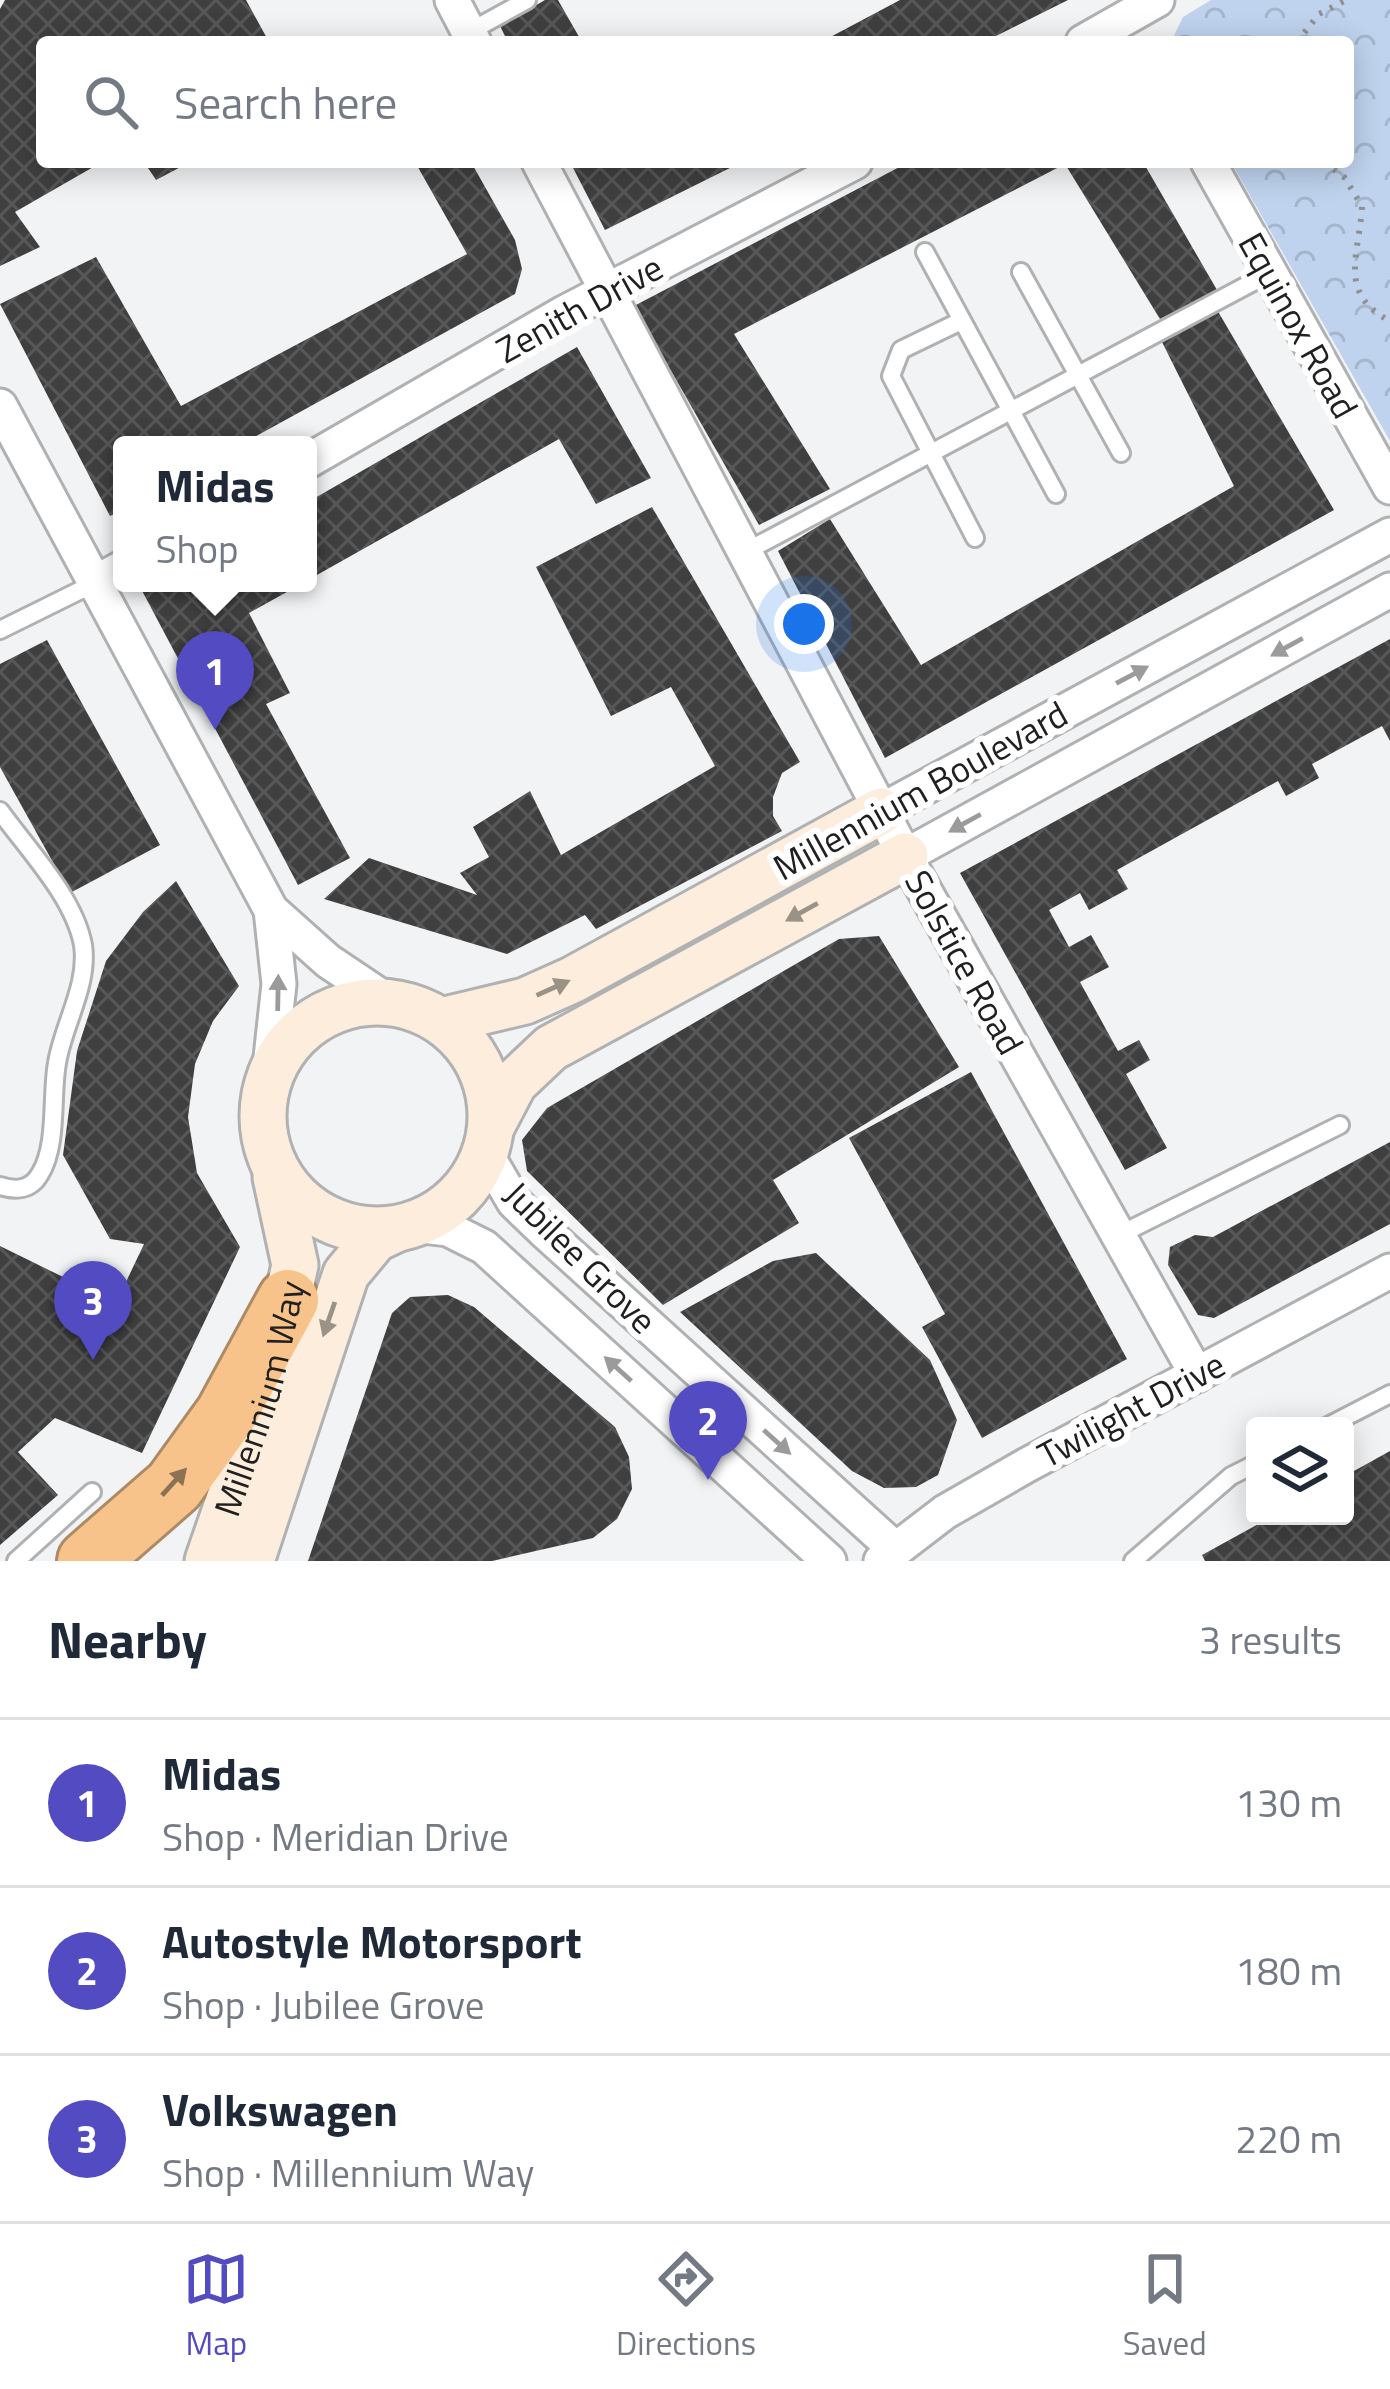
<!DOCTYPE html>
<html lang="en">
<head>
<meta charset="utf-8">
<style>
	body { margin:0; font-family:"Titillium Web",sans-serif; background:#f6f6f7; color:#1f2937 }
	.controls { position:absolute; right:36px; bottom:36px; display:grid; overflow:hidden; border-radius:12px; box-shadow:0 6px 30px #0003 }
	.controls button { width:108px; height:108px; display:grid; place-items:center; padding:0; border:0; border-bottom:3px solid #e0e1e3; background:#fff; color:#1f2937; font:60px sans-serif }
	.you { position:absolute; left:804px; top:624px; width:42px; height:42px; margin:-30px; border:9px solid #fff; border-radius:50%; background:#1a73e8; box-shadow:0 0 0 18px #1a73e833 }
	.badge { display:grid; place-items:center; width:78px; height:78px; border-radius:50%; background:#524bc2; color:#fff; font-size:39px; font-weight:700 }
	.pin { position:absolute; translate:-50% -99px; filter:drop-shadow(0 3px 6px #0008) }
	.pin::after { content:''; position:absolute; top:63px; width:42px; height:36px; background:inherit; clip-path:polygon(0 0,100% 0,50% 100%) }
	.popup { position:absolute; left:113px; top:436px; width:204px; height:156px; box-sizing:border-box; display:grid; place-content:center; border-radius:12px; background:#fff; filter:drop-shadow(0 3px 9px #0005); font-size:39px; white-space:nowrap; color:#747a83 }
	.popup b { font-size:45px; color:#1f2937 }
	.popup::after { content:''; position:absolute; left:50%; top:100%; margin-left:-24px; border:24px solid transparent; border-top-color:#fff }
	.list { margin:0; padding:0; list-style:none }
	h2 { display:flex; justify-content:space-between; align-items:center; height:156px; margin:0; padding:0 48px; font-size:51px }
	h2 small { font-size:39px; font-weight:400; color:#747a83 }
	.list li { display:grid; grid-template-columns:78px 1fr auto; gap:36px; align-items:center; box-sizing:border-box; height:168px; padding:0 48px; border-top:3px solid #e0e1e3 }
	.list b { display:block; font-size:45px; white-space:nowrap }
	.list p { margin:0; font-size:39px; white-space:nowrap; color:#747a83 }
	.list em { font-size:39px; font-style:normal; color:#747a83 }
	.icon { flex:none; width:66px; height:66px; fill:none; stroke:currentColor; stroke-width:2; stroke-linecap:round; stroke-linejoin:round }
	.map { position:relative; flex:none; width:1390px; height:1561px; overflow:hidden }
	.search { position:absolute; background:#fff; box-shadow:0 6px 30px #0003; left:36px; right:36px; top:36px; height:132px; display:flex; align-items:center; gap:30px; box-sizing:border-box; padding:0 42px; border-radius:12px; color:#747a83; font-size:45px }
	.sheet { height:660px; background:#fff }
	nav { display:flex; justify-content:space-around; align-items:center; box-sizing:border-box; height:168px; border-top:3px solid #e0e1e3; background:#fff; font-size:33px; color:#747a83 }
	nav a { display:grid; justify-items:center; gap:6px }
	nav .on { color:#524bc2 }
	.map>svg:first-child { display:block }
</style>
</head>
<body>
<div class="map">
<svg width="1390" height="1561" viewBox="0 0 1390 1561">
	<defs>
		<pattern id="park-crowns" width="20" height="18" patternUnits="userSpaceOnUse" patternTransform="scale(3)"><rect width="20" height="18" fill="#bfd3ee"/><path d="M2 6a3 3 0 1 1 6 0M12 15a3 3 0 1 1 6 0" fill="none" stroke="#a4b5cc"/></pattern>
		<pattern id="building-cross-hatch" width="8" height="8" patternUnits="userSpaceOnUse" patternTransform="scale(3)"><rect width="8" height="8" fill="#403f3f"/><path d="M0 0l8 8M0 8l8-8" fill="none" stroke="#595858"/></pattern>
	</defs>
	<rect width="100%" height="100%" fill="#f2f3f4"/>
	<!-- park -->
	<path fill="url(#park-crowns)" d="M1211 0H1390V441L1231 162H1348V42H1171L1183 17Z"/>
	<!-- building -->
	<path fill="url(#building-cross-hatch)" d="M5 0H246L269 42H42V162H102L15 212 40 247 0 266V9Z
		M545 0H558L582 42H508L500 26Z
		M900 0H1068L984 42H821Z
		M144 162H190L156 180Z
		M415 162H471L515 240 522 269 515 294 240 445H122V510L110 516 0 304 96 257 181 406 467 254Z
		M570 162H742L605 230Z
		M909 162H1143L1217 290 1160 319 1065 164 734 334 830 489 759 525 634 306Z
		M1216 308 1334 510 885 758 778 551 830 519 921 665 1234 486 1158 334Z
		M577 347 651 478 596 504 559 439 308 580V502Z
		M652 507 800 762 782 773 773 797V816L782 831 596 929 585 915 507 954 324 899 369 858 477 895 460 873 489 857 473 827 530 791 561 855 715 766 671 687 611 716 536 567Z
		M303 583 249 613 290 693 266 704 350 858 298 885 139 585Z
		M1390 639V741L1382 726 1312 764 1319 778 1286 796 1278 781 1117 870 1128 889 1089 910 1080 893 1049 910 1069 947 1091 935 1109 967 1080 982 1118 1051 1139 1040 1150 1060 1126 1074 1167 1148 1125 1170 960 873Z
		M47 640 160 845 70 893 0 767V664Z
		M176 881 239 986 213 1021 195 1064 188 1117 197 1173 240 1247 142 1453 55 1418 18 1452 58 1495 0 1545V1246L116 1303 144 1244 110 1239 63 1155 77 1051 106 961 143 912Z
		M879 936 959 1067 773 1180 799 1223 663 1305 527 1171 522 1140 547 1108 839 939Z
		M971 1072 1127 1359 982 1438 922 1327 945 1314 849 1138Z
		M1390 1142V1224L1214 1318 1198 1315 1168 1265 1170 1247 1195 1235 1213 1237Z
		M816 1253 930 1360 957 1420 938 1475 916 1487 884 1488 852 1471 680 1312 773 1261Z
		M448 1295 474 1307 615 1427 629 1457 632 1489 617 1519 593 1538 492 1561H308L392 1313 410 1297Z
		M1390 1451V1561H1205L1202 1555 1273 1516H1345V1476Z"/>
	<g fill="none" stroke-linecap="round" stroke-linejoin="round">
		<defs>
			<path id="lane" d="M469 32 527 0
				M925 252 1056 494
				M1021 272 1121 453
				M961 321 901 350 891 376 975 538
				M745 552 1270 273
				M0 630 93 584
				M0 811C28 850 74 897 83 945 89 985 63 1025 57 1063 51 1096 58 1145 40 1174 31 1190 16 1191 0 1186
				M1119 1235 1340 1125
				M1328 1426 1390 1394
				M16 1561 92 1492
				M1133 1561 1231 1476 1255 1464"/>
			<path id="street" d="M452 0 474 42
				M1083 42 1157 0
				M539 162 905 856 1197 1375
				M1208 162 1390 487
				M0 406 271 910 328 961 389 1002
				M308 461 564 313 855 162
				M93 584 122 568
				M881 811 1390 535
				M905 856 1390 590
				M269 1076 279 984 271 910
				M486 1154 514 1202 543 1230 895 1549
				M406 1224 448 1229 484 1247 829 1561
				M881 1561 945 1512 1027 1465 1390 1271"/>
			<g id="secondary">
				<circle cx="377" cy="1116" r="114"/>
				<path d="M441 1021 525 1001 572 980 881 811"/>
				<path d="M492 1125 514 1083 551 1048 905 856"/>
				<path id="s1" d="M208 1561 267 1391 295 1265 276 1177"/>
				<path d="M251 1561 346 1274 375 1239 396 1229"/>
			</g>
			<path id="highway" d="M88 1561 174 1486 226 1414 288 1300"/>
		</defs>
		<!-- lane casing -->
		<use href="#lane" stroke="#b0b1b2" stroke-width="22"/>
		<!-- street casing -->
		<use href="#street" stroke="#b0b1b2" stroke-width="39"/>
		<!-- secondary casing -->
		<use href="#secondary" stroke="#b0b1b2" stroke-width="51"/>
		<!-- highway casing -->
		<use href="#highway" stroke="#ac8a65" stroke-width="66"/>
		<!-- path -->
		<path stroke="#909091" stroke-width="6" stroke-dasharray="3 9" stroke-linecap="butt" d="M1297 42 1319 14 1346 0
			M1324 162 1344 177 1362 206C1360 253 1336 293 1390 321"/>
		<!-- lane -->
		<use href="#lane" stroke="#fff" stroke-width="16"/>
		<!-- street -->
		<use href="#street" stroke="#fff" stroke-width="33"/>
		<!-- secondary -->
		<use href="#secondary" stroke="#fdeddc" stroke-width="45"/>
		<!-- highway -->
		<use href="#highway" stroke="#f7c38a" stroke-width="60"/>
	</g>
	<!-- one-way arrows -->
	<defs><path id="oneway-solid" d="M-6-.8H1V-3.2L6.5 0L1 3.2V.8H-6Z" transform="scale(3)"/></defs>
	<g fill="#9b9b9b">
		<use href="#oneway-solid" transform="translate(1287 647) rotate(151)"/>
		<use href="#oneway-solid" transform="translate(1132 675) rotate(-28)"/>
		<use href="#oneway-solid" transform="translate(965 823) rotate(151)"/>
		<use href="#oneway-solid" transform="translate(278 993) rotate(-89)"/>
		<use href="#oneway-solid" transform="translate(618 1369) rotate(-138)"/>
		<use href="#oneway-solid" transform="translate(777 1442) rotate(42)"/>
	</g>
	<g fill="#9a9187">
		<use href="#oneway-solid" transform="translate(802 912) rotate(151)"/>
		<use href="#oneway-solid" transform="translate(553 988) rotate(-24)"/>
		<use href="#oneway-solid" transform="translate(329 1319) rotate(109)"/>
	</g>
	<use fill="#8c7255" href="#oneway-solid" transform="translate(174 1482) rotate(-48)"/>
	<g text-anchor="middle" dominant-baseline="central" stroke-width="12" stroke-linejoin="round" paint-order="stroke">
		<!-- street labels -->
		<g font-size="36" fill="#202020" stroke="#fff">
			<text transform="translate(579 308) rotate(-29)">Zenith Drive</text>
			<text transform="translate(1299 325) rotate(61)">Equinox Road</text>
			<text transform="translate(920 790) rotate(-29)">Millennium Boulevard</text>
			<text transform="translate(965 962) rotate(61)">Solstice Road</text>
			<text transform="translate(581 1257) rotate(45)">Jubilee Grove</text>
			<text stroke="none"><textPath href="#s1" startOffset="171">Millennium Way</textPath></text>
			<text transform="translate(1131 1409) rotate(-28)">Twilight Drive</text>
		</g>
	</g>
</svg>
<div class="controls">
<button><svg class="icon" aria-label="layers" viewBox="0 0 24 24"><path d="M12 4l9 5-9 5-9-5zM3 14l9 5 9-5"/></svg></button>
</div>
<div class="you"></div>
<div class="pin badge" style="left:215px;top:730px">1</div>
<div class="popup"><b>Midas</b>Shop</div>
<div class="pin badge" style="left:708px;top:1480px">2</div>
<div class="pin badge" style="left:93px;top:1360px">3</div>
<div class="search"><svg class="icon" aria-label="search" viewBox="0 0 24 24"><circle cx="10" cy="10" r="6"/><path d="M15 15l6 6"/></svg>Search here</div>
</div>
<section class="sheet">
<h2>Nearby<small>3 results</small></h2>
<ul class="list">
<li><span class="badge">1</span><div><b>Midas</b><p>Shop · Meridian Drive</p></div><em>130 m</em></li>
<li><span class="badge">2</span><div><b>Autostyle Motorsport</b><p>Shop · Jubilee Grove</p></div><em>180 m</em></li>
<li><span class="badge">3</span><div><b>Volkswagen</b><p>Shop · Millennium Way</p></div><em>220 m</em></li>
</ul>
</section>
<nav>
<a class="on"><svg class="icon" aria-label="map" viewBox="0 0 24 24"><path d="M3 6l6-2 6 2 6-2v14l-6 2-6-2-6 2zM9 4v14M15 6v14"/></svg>Map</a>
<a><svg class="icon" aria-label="directions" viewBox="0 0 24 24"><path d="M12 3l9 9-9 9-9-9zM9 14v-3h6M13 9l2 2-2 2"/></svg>Directions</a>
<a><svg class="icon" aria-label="saved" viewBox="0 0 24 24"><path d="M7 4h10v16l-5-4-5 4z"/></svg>Saved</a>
</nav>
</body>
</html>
